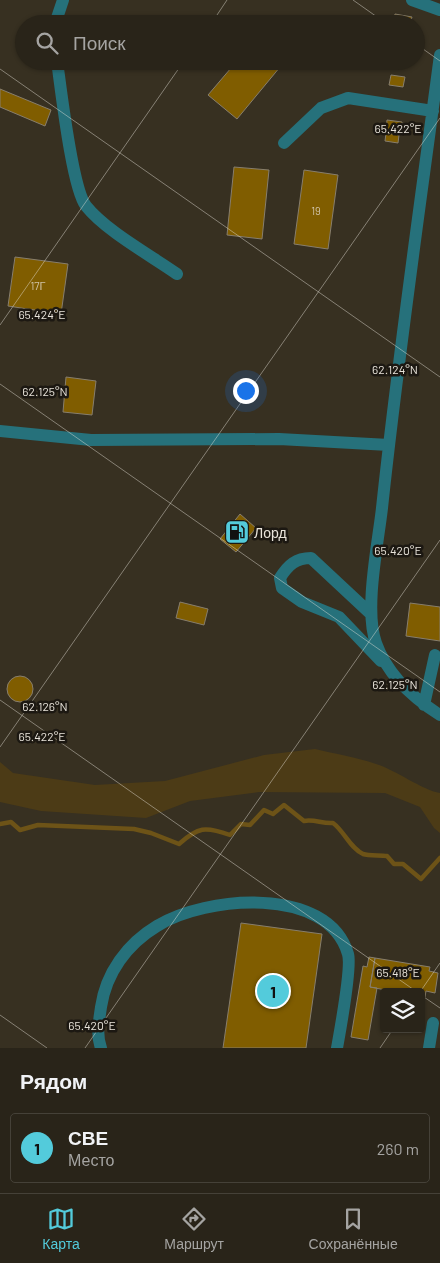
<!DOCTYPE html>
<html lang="ru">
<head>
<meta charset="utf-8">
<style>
	body { margin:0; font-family:Barlow,sans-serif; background:#312c22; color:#f1f3f6 }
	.controls { position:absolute; right:15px; bottom:15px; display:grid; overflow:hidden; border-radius:5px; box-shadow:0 1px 4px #0004 }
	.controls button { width:45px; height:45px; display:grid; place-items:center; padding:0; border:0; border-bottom:1px solid #454138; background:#292419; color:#f1f3f6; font:25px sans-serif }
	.you { position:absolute; left:245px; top:390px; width:18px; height:18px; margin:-12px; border:4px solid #fff; border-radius:50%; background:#1a73e8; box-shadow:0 0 0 8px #1a73e833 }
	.badge { display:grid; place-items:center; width:32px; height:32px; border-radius:50%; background:#53cbdb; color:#111; font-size:16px; font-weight:700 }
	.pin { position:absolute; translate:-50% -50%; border:2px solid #fff; box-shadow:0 1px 5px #0006 }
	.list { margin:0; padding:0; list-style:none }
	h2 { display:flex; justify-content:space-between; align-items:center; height:65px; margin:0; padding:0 20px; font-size:21px }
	h2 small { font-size:16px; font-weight:400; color:#a5a4a2 }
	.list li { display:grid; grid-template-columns:32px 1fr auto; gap:15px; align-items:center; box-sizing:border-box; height:70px; margin:0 10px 10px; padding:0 10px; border:1px solid #454138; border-radius:5px }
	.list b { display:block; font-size:19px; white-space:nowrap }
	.list p { margin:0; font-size:16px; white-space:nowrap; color:#a5a4a2 }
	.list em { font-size:16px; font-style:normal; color:#a5a4a2 }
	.icon { flex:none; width:28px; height:28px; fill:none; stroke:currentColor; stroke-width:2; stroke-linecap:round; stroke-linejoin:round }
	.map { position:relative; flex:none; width:440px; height:1048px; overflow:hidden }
	.search { position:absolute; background:#292419; box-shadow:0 1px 4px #0004; left:15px; right:15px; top:15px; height:55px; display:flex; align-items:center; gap:12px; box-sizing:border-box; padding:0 18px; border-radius:28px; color:#a5a4a2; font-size:19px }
	.sheet { height:145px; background:#292419 }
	nav { display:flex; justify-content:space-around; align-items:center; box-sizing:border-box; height:70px; border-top:1px solid #454138; background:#292419; font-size:14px; color:#a5a4a2 }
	nav a { display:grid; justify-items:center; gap:2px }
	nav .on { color:#53cbdb }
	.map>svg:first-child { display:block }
</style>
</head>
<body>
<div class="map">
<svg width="440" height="1048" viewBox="0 0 440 1048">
	<rect width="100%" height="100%" fill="#373021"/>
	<!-- green -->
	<path fill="#4c3b16" d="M315 749C335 754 356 757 376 764 396 770 422 790 440 793V833L434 828 420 807 385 793 259 792 190 801 146 818 41 811 0 802V762L13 773 95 785 165 781 264 755Z"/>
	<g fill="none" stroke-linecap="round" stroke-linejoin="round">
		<!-- stream -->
		<path stroke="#6d5317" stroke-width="4.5" d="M0 824 11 822 20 830 38 825 134 829 151 833 179 844C198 827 205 826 230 835L241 824 250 825 264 810 273 814 284 805 304 821C315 819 322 824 333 823 344 831 350 848 363 854 369 856 380 855 387 856L394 864H403L421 879 440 858"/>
	</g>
	<!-- building -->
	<path fill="#805d00" stroke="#877e6d" d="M395 14 412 17 410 24H393Z
		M237 61H285L237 119 208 95Z
		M391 75 405 77 403 87 389 85Z
		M0 89 51 110 45 126 0 107Z
		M387 120 402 122 401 132 386 130Z
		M386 133 399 135 398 143 385 141Z
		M234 167 269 170 262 239 227 235Z
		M304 170 338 175 328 249 294 244Z
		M15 257 68 264 61 314 8 306Z
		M66 377 96 381 92 415 63 412Z
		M240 514 256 528 236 552 220 539Z
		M180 602 208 609 204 625 176 618Z
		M410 603 440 607V641L406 636Z
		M7 689a13 13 0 1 1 26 0a13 13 0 1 1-26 0Z
		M241 923 322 934 306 1048H223Z
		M369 957 375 958 370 987 377 988 368 1040 351 1037 363 966 367 967Z
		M375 958 430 967 429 971 438 973 435 993 426 991 425 997 421 996V992H396L370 987Z"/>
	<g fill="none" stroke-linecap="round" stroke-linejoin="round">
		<!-- minor -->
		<path stroke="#26717b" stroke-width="12" d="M412 0 440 10
			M55 24 63 0
			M440 55C420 206 398 357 382 508 378 544 364 610 376 643 387 674 413 698 440 715
			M57 61C61 89 72 188 86 206 106 231 150 255 177 274
			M284 143 321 108 348 98 433 111
			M0 431 91 440 279 439 389 445
			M371 614 311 558C296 558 288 565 280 578L282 588 302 602 339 617 381 661
			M424 705 435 655
			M101 1048C96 1034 99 1022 101 1007 106 973 127 944 157 926 205 896 328 885 348 954 352 967 340 1031 337 1048
			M429 1048 433 1023"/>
	</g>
	<!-- ticks -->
	<path fill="none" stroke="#e9e4db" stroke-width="1" stroke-opacity="0.45" d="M353 0 387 24M211 24 227 0M416 44 440 61M0 69 440 377M0 325 184 61M0 384 440 692M0 700 417 992M0 747 440 118M420 992 440 963M421 995 440 1008M0 1015 47 1048M85 1048 440 540M380 1048 393 1029"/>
	<!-- icons -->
	<defs>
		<symbol id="fuel-square" viewBox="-11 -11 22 22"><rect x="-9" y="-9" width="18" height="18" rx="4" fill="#53cbdb" stroke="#1c1812"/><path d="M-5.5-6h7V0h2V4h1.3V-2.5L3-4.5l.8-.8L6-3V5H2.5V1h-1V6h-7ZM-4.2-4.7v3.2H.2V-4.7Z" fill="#111"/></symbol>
	</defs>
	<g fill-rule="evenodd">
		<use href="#fuel-square" x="223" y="518" width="28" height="28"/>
	</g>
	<g text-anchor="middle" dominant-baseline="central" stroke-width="5" stroke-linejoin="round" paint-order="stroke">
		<!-- number labels -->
		<g font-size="11" fill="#cfc2a4">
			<text x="316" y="210">19</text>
			<text x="38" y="285">17Г</text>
		</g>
		<!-- poi labels -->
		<g font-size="14" fill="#e9e4db" stroke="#1c1812" text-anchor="start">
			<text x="254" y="532">Лорд</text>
		</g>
	</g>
	<g font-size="12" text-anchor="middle" fill="#e9e4db" stroke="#1c1812" stroke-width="5" stroke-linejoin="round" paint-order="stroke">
		<text x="398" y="133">65.422°E</text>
		<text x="42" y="319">65.424°E</text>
		<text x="395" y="374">62.124°N</text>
		<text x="45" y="396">62.125°N</text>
		<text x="398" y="555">65.420°E</text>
		<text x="395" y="689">62.125°N</text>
		<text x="45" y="711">62.126°N</text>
		<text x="42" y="741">65.422°E</text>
		<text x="398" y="977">65.418°E</text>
		<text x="92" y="1030">65.420°E</text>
	</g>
</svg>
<div class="controls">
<button><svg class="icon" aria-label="layers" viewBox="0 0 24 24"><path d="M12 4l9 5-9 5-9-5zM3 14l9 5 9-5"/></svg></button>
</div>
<div class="you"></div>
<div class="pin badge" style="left:273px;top:991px">1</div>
<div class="search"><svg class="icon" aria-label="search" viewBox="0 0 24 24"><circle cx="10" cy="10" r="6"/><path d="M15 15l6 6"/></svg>Поиск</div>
</div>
<section class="sheet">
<h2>Рядом<small></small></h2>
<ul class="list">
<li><span class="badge">1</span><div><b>СВЕ</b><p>Место</p></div><em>260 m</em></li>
</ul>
</section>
<nav>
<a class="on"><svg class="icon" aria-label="map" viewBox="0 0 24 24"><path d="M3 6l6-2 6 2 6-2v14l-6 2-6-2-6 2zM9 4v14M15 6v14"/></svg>Карта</a>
<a><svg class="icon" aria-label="directions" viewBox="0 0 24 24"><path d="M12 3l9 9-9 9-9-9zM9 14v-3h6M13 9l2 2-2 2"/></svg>Маршрут</a>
<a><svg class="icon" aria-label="saved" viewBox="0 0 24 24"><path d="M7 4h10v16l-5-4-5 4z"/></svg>Сохранённые</a>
</nav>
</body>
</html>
